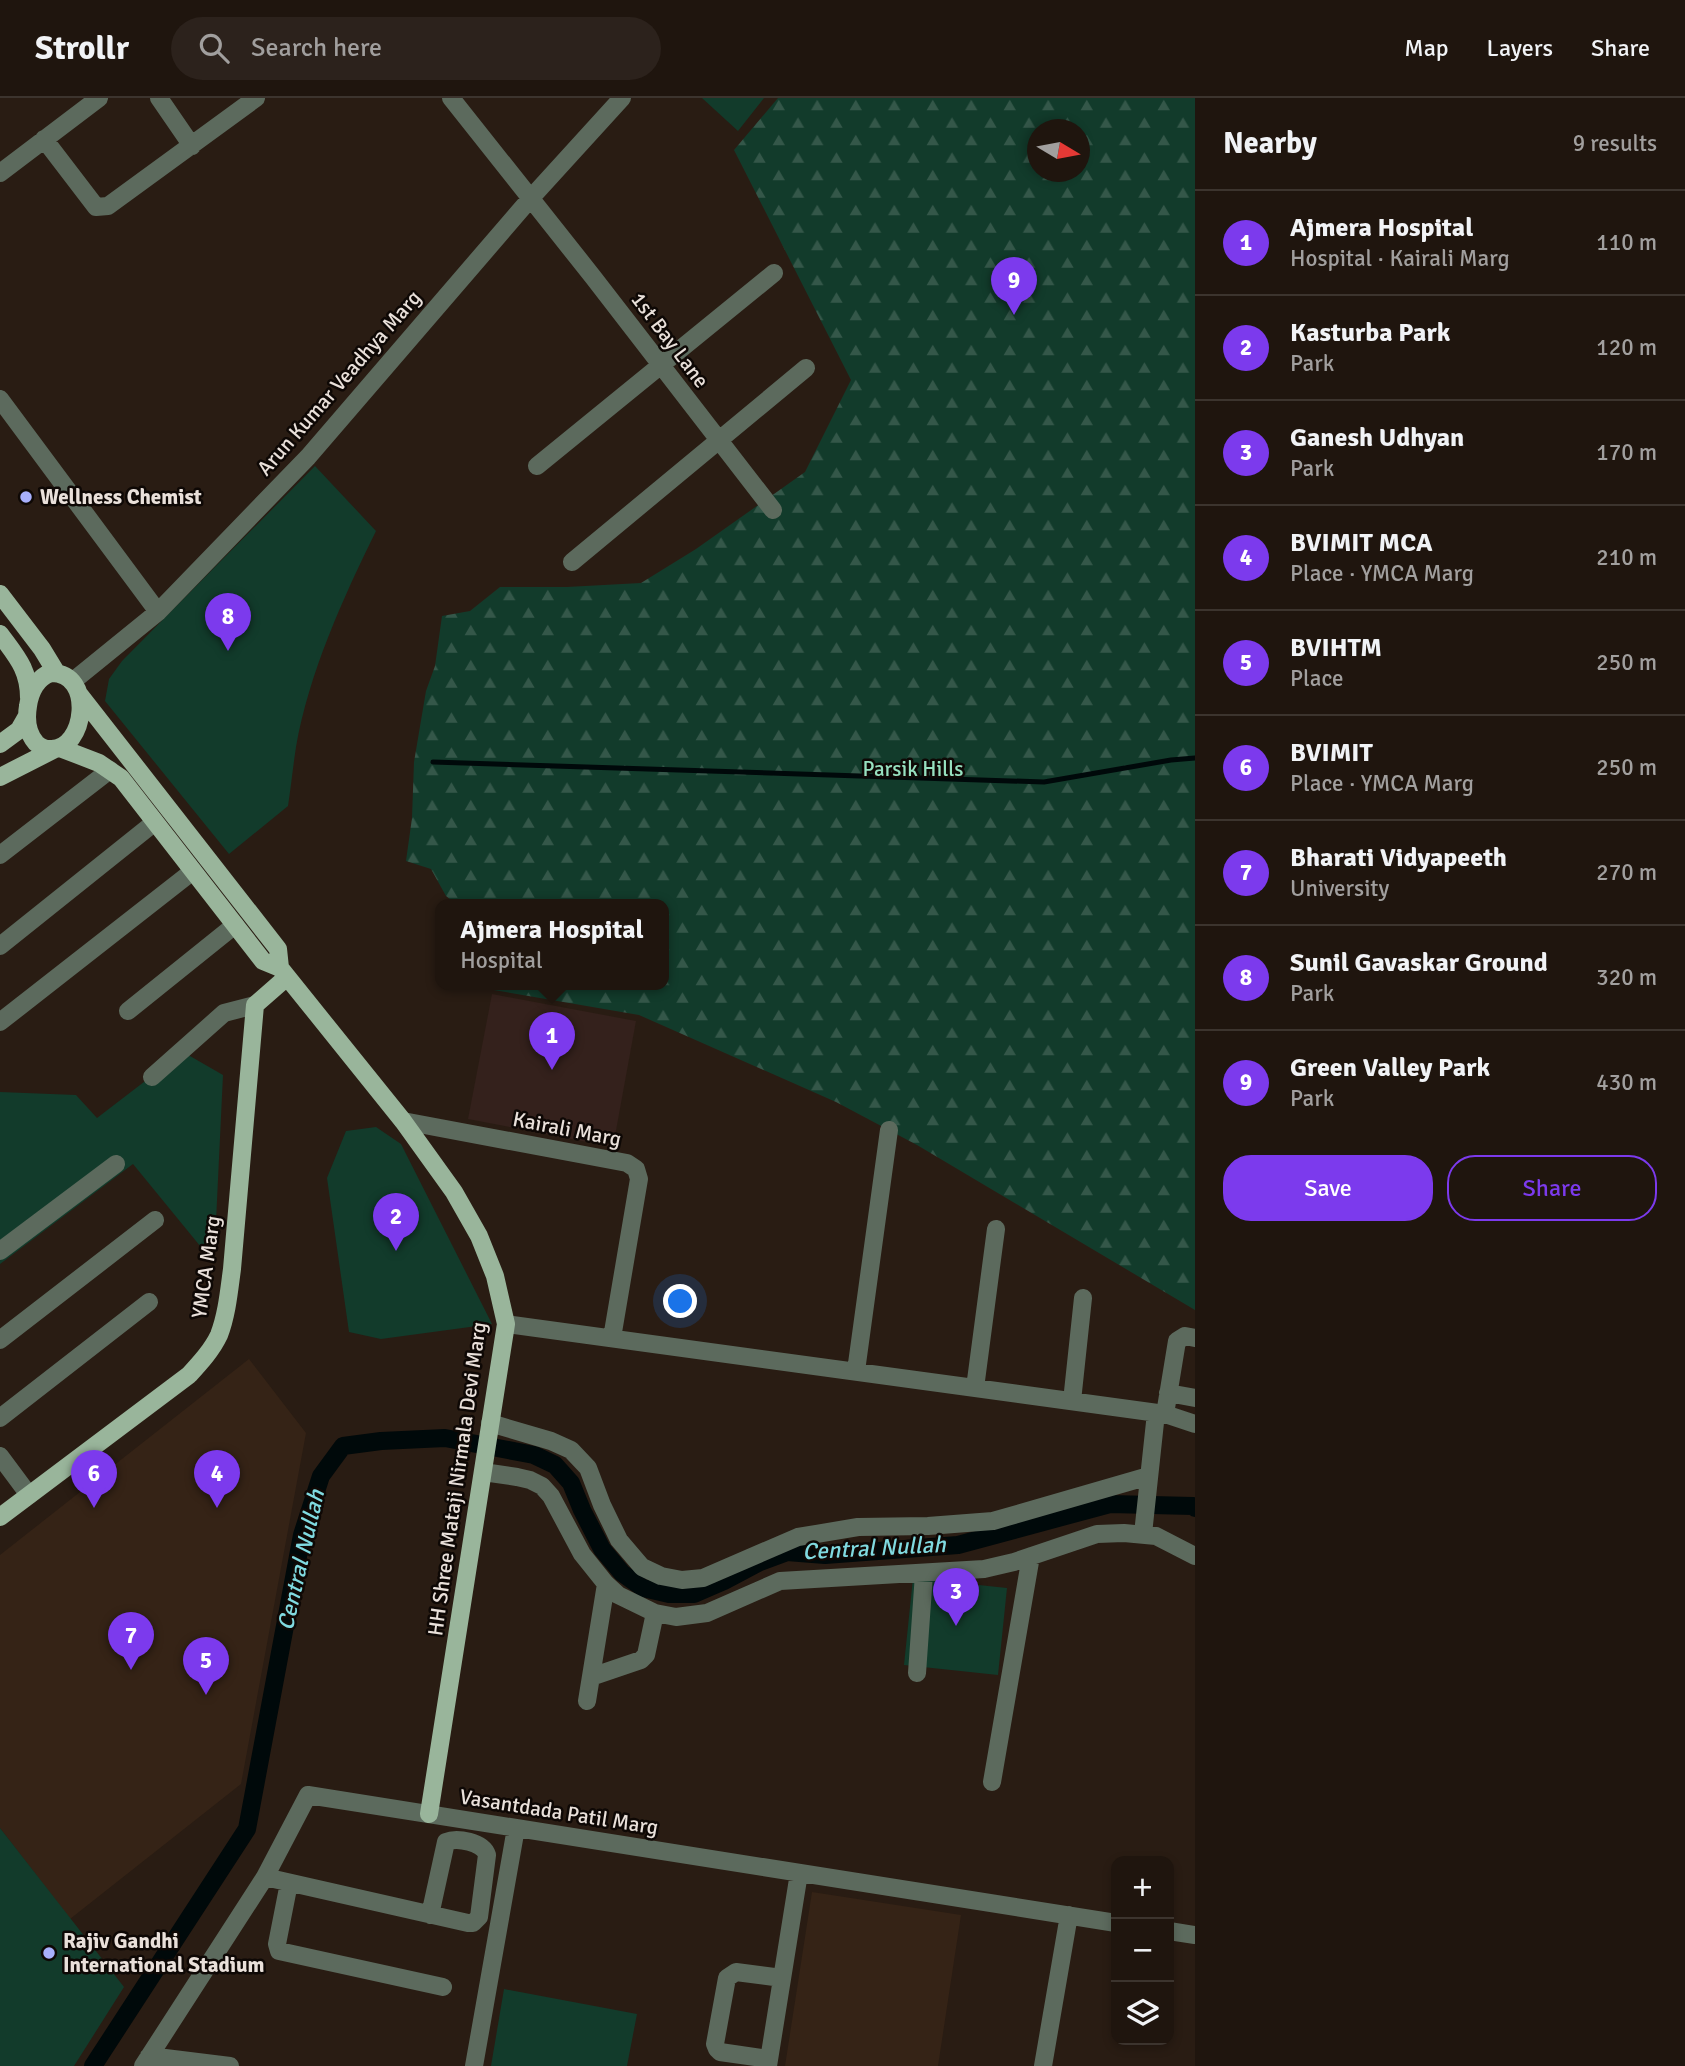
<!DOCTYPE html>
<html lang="en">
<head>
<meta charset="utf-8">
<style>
	body { margin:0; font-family:Signika,sans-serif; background:#2c221c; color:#f1f3f6 }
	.controls { position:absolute; right:21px; bottom:21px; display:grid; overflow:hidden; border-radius:14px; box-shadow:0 4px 10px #0003 }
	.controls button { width:63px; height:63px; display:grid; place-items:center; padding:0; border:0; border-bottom:2px solid #3c342e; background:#1f150e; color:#f1f3f6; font:35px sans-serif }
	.compass { position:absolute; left:1027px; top:21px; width:63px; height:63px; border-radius:50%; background:#1f150e; box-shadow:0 4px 10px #0003; rotate:100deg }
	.you { position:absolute; left:681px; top:1204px; width:24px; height:24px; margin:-18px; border:5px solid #fff; border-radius:50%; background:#1a73e8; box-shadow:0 0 0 10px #1a73e833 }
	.badge { display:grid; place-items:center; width:46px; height:46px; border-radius:50%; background:#7c3aed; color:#fff; font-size:23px; font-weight:700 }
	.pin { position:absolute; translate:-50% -58px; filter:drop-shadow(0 2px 4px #0008) }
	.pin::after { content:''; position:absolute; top:37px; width:24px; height:21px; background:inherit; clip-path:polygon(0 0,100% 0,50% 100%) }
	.popup { position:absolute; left:435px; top:801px; width:234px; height:91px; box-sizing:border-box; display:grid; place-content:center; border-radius:14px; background:#1f150e; filter:drop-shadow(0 2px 5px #0005); font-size:23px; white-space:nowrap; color:#a19f9e }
	.popup b { font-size:26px; color:#f1f3f6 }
	.popup::after { content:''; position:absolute; left:50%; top:100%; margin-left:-14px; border:14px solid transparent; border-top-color:#1f150e }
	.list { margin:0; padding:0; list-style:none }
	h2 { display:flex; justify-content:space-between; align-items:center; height:91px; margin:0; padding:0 28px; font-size:30px }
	h2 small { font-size:23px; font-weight:400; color:#a19f9e }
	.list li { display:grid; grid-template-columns:46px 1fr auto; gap:21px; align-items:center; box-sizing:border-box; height:105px; padding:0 28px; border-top:2px solid #3c342e }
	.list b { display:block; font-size:26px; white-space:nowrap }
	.list p { margin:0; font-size:23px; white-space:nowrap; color:#a19f9e }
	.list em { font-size:23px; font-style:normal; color:#a19f9e }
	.actions { display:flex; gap:14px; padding:21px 28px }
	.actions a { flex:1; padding:16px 0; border:2px solid #7c3aed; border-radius:28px; text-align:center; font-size:24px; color:#7c3aed }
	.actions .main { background:#7c3aed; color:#fff }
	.icon { flex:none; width:38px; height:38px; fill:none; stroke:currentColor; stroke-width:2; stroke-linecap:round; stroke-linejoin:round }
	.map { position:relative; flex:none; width:1195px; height:1968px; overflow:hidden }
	header { display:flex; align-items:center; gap:42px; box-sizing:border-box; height:98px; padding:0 35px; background:#1f150e; border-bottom:2px solid #3c342e }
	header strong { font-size:33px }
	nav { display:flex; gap:38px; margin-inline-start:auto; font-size:24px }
	.search { width:490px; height:63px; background:#2c221c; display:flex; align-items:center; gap:18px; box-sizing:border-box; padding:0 24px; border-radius:38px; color:#a19f9e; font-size:26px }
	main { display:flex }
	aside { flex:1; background:#1f150e }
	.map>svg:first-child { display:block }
</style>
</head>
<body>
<header>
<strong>Strollr</strong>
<div class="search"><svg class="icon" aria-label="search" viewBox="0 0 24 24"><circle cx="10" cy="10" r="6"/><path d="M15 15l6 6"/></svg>Search here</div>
<nav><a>Map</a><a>Layers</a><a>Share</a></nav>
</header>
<main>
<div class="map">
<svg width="1195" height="1968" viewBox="0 0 1195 1968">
	<defs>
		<pattern id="forest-firs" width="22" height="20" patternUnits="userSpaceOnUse" patternTransform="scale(1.75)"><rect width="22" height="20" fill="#123b2b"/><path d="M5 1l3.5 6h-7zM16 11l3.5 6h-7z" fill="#345749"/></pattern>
	</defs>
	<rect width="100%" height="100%" fill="#291c13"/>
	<!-- built -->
	<path fill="#352316" d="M249 1261 306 1335 241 1686 70 1821 0 1730V1457Z
		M812 1794 961 1817 938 1968H785Z"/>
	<!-- medical -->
	<path fill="#34211c" d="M492 896 636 923 613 1049 468 1021Z"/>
	<!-- green -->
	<path fill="#123b2b" d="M702 0H764L738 33Z
		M315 368 376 433C343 500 309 575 296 649 293 669 291 688 288 708L229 756 105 603 109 581 122 563Z
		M183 954 223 977 214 1165 133 1066 0 1166V994L76 997 97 1020Z
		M376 1029 401 1046 492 1226 381 1241 349 1234 327 1080 346 1033Z
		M913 1480 1007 1490 998 1577 904 1567Z
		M0 1730 124 1889 74 1968H0Z
		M504 1891 637 1916 627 1968H491Z"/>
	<!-- forest -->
	<path fill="url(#forest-firs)" fill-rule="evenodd" d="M778 0H1195V1212L917 1047 836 1004 639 917 482 890 483 886H664V806H456L446 798 431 771 406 763 412 720 414 664 426 593 435 568 442 518 470 513 500 489H567L641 485 696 451 805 374 851 282 734 52ZM1038 32H1080V74H1038Z"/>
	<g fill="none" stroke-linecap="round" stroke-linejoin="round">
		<!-- stream -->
		<path stroke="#00090a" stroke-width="5" d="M433 664 1044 684 1171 662 1195 660"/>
		<!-- canal -->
		<path stroke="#00090a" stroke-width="18" d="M93 1968 247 1731 302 1437 321 1378 343 1348 381 1343 445 1340 534 1357 555 1367 571 1385 582 1412 602 1451 622 1475 643 1490 669 1496H694L724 1483 760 1464 787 1454 825 1457 958 1447 1110 1406 1193 1408 1195 1410"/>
		<!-- minor -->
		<path stroke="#5c6a5d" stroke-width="18" d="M159 0 192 48
			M451 0 593 179 773 412
			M44 41 96 109 108 108 256 0
			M0 75 99 0
			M0 301 158 514
			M537 368 774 175
			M572 464 806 270
			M73 583 158 514 308 359 530 101 622 0
			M0 757 110 672
			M0 848 155 724
			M128 913 235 827
			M0 924 193 773
			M152 979 224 915 255 907
			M403 1023 627 1065 636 1071 639 1081 612 1240
			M0 1153 116 1066
			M506 1226 1165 1316 1195 1326
			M0 1242 155 1122
			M856 1273 889 1032
			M975 1290 996 1131
			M1168 1295 1195 1300
			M1072 1303 1083 1200
			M1165 1316 1177 1243 1185 1238 1195 1240
			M0 1320 149 1204
			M490 1325 551 1343 571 1352 588 1370 602 1407 619 1442 642 1469 661 1478 682 1482 703 1480 798 1439 858 1429 928 1428 993 1423 1149 1378
			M0 1358 29 1397
			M483 1374 517 1379 530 1382 542 1388 551 1398 582 1456 606 1486 618 1497 655 1515 676 1519 707 1515 780 1483 984 1471 1014 1464 1097 1436 1124 1435 1156 1438 1195 1458
			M1143 1436 1156 1315
			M917 1575 924 1476
			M591 1579 641 1562 646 1557 655 1515
			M587 1603 606 1486
			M992 1684 1031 1458
			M265 1779 468 1825H473L479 1819 487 1757C483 1744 457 1739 446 1744L430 1817
			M289 1785 277 1846 279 1853 443 1889
			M1169 1833 1195 1837
			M149 1958 230 1968
			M769 1961 720 1954 717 1951 715 1946 727 1880 736 1874 782 1880
			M143 1968 265 1779 308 1697 1116 1825
			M474 1968 516 1730
			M768 1968 799 1775
			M1043 1968 1069 1817"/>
		<!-- major -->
		<path stroke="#99b59b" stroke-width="18" d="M0 496 42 551 56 574
			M0 536C16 558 29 571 29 600
			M51 575C95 574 86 653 50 651 45 651 40 649 36 645 27 635 26 620 28 608 30 594 37 579 51 575Z
			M79 596 278 851 280 870
			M0 646 19 632 27 618
			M60 650 99 665 121 680 263 863 280 870 403 1023 454 1094 479 1138 495 1178 506 1226 429 1716
			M0 679 55 651
			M0 1419 189 1277C200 1265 212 1252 219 1237 227 1216 229 1193 232 1171L255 907 287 879"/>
	</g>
	<!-- markers -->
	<g fill="#a8b0fc" stroke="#0e0805" stroke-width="2.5">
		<circle cx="26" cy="399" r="7"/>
		<circle cx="49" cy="1855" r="7"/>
	</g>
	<g text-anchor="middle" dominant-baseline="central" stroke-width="5" stroke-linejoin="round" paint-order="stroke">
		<!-- street labels -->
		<g font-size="21" fill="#e9e0da" stroke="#0e0805">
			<text transform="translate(670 242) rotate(53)">1st Bay Lane</text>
			<text transform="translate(339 285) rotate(-49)">Arun Kumar Veadhya Marg</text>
			<text transform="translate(567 1031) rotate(11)">Kairali Marg</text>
			<text transform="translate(206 1169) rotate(-82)">YMCA Marg</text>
			<text transform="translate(457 1381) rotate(-82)">HH Shree Mataji Nirmala Devi Marg</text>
			<text transform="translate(559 1714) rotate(9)">Vasantdada Patil Marg</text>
		</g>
		<!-- poi labels -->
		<g font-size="21" font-weight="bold" fill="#e9e0da" stroke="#0e0805" text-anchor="start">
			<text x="40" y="399">Wellness Chemist</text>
			<text x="63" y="1843">Rajiv Gandhi<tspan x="63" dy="24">International Stadium</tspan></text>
		</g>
		<!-- park labels -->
		<g font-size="21" fill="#97e1c0" stroke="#0e0805">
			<text x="913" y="671">Parsik Hills</text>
		</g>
		<!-- water labels -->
		<g font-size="23" font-style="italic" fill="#80dae0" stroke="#0e0805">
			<text transform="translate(874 1450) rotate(-3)">Central Nullah</text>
			<text transform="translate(301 1462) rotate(-77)">Central Nullah</text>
		</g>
	</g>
</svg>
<div class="controls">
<button>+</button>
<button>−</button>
<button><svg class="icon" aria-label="layers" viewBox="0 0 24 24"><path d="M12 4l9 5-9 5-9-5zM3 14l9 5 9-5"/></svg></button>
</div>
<svg class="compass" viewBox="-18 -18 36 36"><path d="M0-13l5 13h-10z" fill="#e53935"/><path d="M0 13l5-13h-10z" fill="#a19f9e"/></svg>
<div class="you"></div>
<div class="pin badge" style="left:552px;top:972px">1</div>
<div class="popup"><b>Ajmera Hospital</b>Hospital</div>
<div class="pin badge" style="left:396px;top:1153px">2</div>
<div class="pin badge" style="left:956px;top:1528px">3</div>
<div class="pin badge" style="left:217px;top:1410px">4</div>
<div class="pin badge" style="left:206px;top:1597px">5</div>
<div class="pin badge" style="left:94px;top:1410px">6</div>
<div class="pin badge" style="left:131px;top:1572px">7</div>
<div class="pin badge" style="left:228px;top:553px">8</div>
<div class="pin badge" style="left:1014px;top:217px">9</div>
</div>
<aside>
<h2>Nearby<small>9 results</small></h2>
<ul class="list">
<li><span class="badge">1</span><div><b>Ajmera Hospital</b><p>Hospital · Kairali Marg</p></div><em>110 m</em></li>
<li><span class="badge">2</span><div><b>Kasturba Park</b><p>Park</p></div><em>120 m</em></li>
<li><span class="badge">3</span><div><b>Ganesh Udhyan</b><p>Park</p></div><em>170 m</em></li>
<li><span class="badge">4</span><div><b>BVIMIT MCA</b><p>Place · YMCA Marg</p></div><em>210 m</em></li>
<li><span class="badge">5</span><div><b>BVIHTM</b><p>Place</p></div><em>250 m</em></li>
<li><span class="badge">6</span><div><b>BVIMIT</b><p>Place · YMCA Marg</p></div><em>250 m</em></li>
<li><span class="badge">7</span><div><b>Bharati Vidyapeeth</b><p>University</p></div><em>270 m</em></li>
<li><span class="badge">8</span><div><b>Sunil Gavaskar Ground</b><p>Park</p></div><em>320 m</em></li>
<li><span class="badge">9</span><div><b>Green Valley Park</b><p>Park</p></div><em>430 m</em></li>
</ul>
<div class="actions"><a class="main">Save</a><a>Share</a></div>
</aside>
</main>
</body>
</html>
